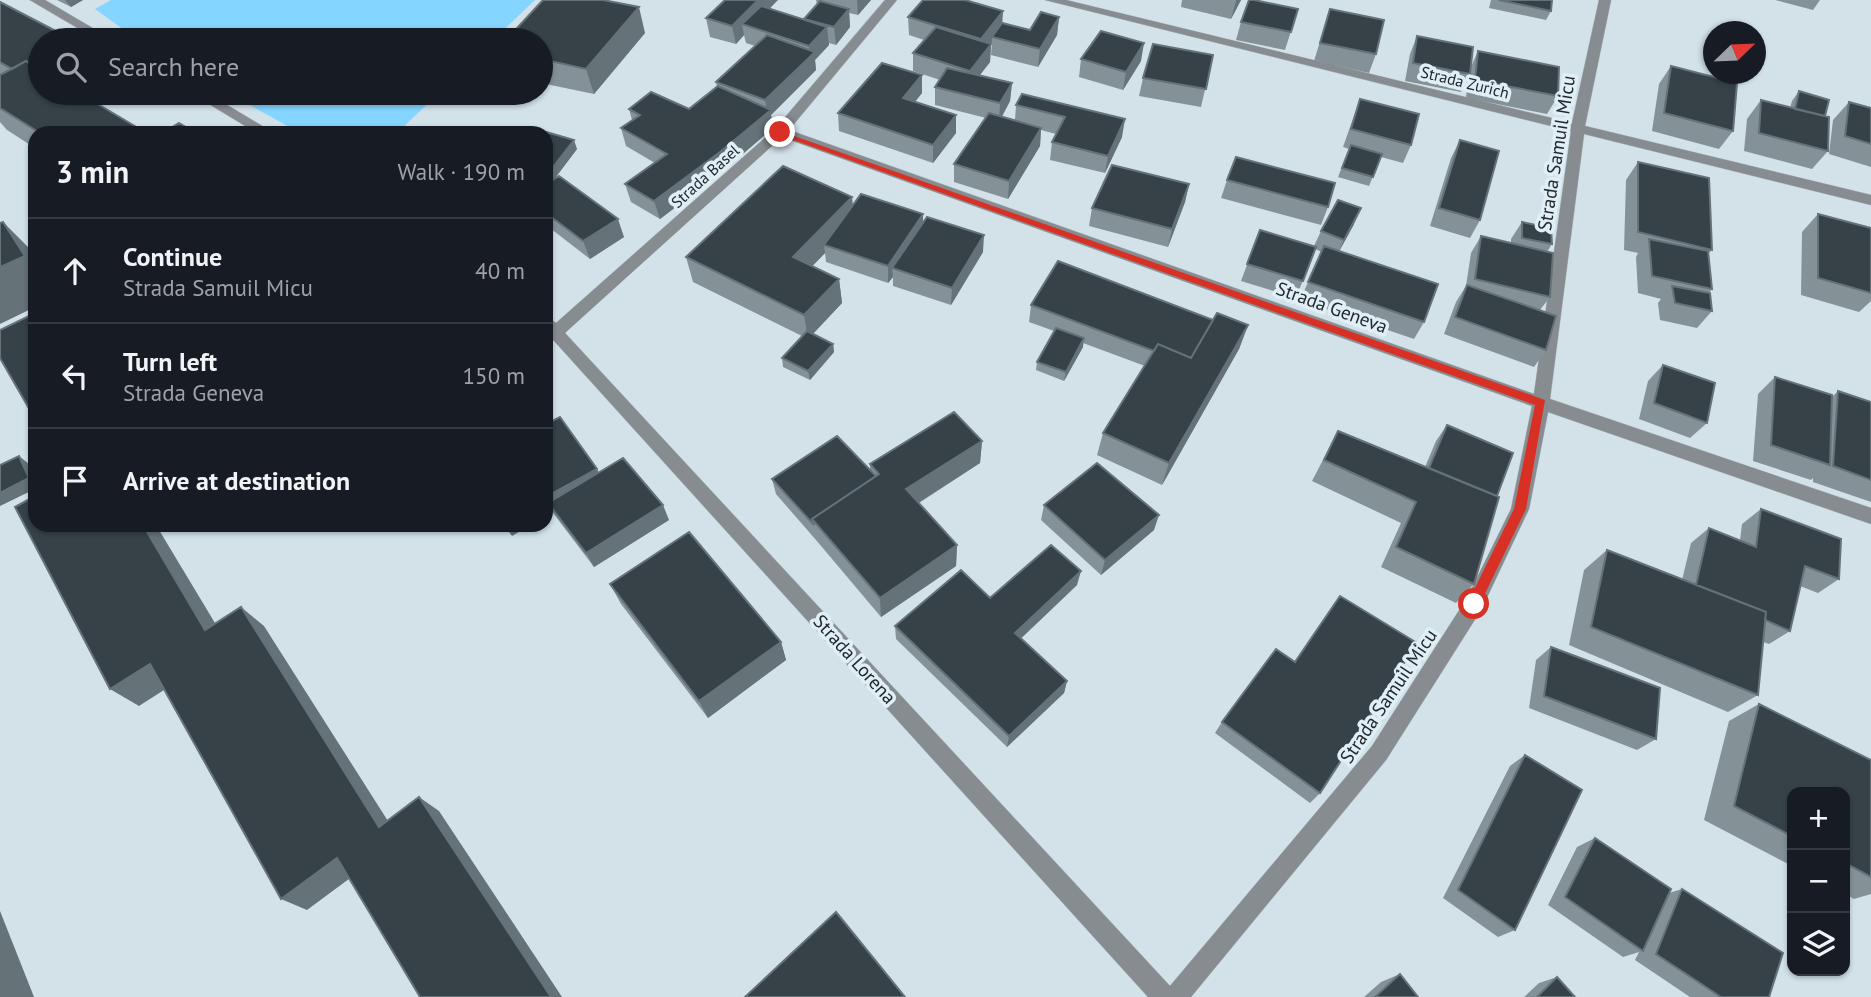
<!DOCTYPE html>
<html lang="en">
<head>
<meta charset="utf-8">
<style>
	body { margin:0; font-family:"PT Sans",sans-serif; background:#242831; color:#f1f3f6 }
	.controls { position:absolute; right:21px; bottom:21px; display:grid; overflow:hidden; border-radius:14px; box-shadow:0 2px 5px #0004 }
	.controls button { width:63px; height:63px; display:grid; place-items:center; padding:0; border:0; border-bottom:2px solid #363941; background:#171b24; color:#f1f3f6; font:35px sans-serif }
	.compass { position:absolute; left:1703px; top:21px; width:63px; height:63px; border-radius:50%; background:#171b24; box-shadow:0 2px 5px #0004; rotate:67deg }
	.stop { position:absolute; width:21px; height:21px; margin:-16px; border:5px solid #d93025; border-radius:50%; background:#fff }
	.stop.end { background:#d93025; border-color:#fff; box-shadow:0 2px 7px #0008 }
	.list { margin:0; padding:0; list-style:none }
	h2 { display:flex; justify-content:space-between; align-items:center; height:91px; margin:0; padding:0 28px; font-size:30px }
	h2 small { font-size:23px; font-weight:400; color:#9ea1a6 }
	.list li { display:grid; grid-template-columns:46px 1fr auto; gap:21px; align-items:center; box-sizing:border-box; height:105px; padding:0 28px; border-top:2px solid #363941 }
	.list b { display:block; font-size:26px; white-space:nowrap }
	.list p { margin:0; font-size:23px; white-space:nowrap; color:#9ea1a6 }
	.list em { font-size:23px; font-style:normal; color:#9ea1a6 }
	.icon { flex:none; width:38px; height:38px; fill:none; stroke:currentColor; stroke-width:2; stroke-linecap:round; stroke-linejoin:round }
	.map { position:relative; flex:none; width:1871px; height:997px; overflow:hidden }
	.search { position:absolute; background:#171b24; box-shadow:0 2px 5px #0004; left:28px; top:28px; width:525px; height:77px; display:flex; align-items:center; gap:18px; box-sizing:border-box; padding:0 24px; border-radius:38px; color:#9ea1a6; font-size:26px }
	.panel { position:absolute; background:#171b24; box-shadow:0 2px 5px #0004; left:28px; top:126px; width:525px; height:406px; border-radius:21px }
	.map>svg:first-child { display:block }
</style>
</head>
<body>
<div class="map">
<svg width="1871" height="997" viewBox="0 0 1871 997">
	<rect width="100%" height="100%" fill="#d3e1e9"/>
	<!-- green -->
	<path fill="#84d5ff" d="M111 0H535L493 40H138L95 9Z
		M228 93H439L397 133H300Z"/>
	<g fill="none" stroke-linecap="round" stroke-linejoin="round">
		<defs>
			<path id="minor" d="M30 0H45L113 40H98Z
				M885 0H897L789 130 1534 394 1571 131 1045 0H1066L1572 123 1599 0H1611L1585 126 1871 195V205L1584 134 1550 399 1871 508V524L1548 412 1529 509 1481 610 1386 760 1191 997H1148L546 332V316L556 323 775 129ZM782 137 1532 406 1511 509 1467 598 1372 746 1170 986 565 333Z
				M191 93H207L274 133H257Z"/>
		</defs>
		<!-- minor casing -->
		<use href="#minor" stroke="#b0bcc3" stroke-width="1"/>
		<!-- minor -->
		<use href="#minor" fill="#868c8f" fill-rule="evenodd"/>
	</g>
	<!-- wall -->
	<path fill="#849298" d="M57 0H83L71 7Z
		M816 0H871L858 15 849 13 850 27 836 45 829 43V45L815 60 816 70 771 115 773 128 724 170 660 219 631 202 625 184 655 163 626 146 621 128 632 120 629 109H689L717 87 716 82 755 46 746 43 744 35 736 44 710 37 706 18 770 9 804 20V19L817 4Z
		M1182 0H1241L1231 19 1181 7Z
		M1491 0H1552L1551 11 1546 20 1489 8Z
		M1775 0H1820L1813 10Z
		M0 2 40 93 142 133H35V148L7 130 0 122Z
		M1298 9 1285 50 1236 40 1241 22Z
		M1330 9 1376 54 1369 73 1314 61Z
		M908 17 1002 23 1030 30 1059 17 1057 35 1038 67 991 55 992 42 991 44 990 62 980 75 1012 83 1010 101 1002 117 1015 120 1016 105 1022 94 1122 137 1105 173 1050 160 1052 142 1056 134 1041 130 1040 146 1008 199 954 182V164L986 118 935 105V87L940 80 913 71V53L924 40 909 35Z
		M645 33 594 94 541 83V40Z
		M1417 36 1471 67 1478 51 1558 96 1547 114 1466 98 1468 77 1461 92 1405 81 1410 54Z
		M1213 55 1201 107 1139 96 1143 78Z
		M1081 59 1141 61 1123 90 1079 77Z
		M1671 66 1733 131 1719 149 1652 131 1659 84Z
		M1799 91 1825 116 1828 151 1812 169 1744 151 1747 119 1761 100 1790 108 1792 101Z
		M922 93 915 102 956 133 933 163 839 131 838 113Z
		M1360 99 1411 145 1403 163 1381 157 1369 186 1338 177 1349 149 1343 147Z
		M1849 102 1871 108V167L1829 154 1833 120Z
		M546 133 577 149 554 179 624 237 590 259 546 225Z
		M1460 140 1480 220 1470 238 1430 226 1451 158Z
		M1638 162 1712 250 1708 254 1712 289 1709 293 1712 311 1697 328 1660 320 1658 303 1661 299 1638 293 1636 257 1638 253 1624 250 1626 180Z
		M1227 180 1328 207 1321 225 1221 198Z
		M1189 184 1185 202 1168 247 1089 226 1092 208Z
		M853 205 923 222 983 252 951 305 893 286V277L888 283 826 262 825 253 812 266 839 279 842 303 813 334 833 344 834 352 810 380 783 367 782 358 802 336 693 282 686 257Z
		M1361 208 1353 226 1339 251 1424 322 1414 339 1300 300 1322 252 1315 249 1296 298 1241 281 1260 230 1314 246 1321 231Z
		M1818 214 1871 228V301L1859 312 1801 295 1802 232Z
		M1522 222 1552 244 1547 252 1550 297 1540 310 1546 350 1534 367 1444 334 1456 302 1466 286 1471 253 1481 236 1511 243V239Z
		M1031 305 1213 320 1248 325 1239 349 1162 485 1097 455 1103 433 1145 366 1083 343V347L1064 381 1036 370 1037 362 1054 331 1029 322Z
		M1663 365 1707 423 1690 438 1639 419 1648 381Z
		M1775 377 1832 397 1838 391 1871 402V502L1813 482V478L1811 480 1753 461 1758 394Z
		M546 424 599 472 669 520 594 567 553 513 546 517Z
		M1447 425 1497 496 1474 584 1456 603 1381 567 1401 523 1312 481 1338 431 1425 467 1436 441Z
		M982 441 980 463 919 503 957 545 956 566 881 617 816 540 776 494 772 479 870 471V464Z
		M1044 505 1154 530 1101 575 1041 520Z
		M1761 509 1839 579 1818 593 1800 586 1790 631 1769 644 1763 642 1758 695 1728 712 1569 645 1584 570 1607 550 1682 580 1691 543 1709 528 1740 541 1742 524Z
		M610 584 781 642 786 660 708 718 621 604Z
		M1077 585 1021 638 1067 681 1064 693 1007 747 896 639 895 626 990 598Z
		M1551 647 1656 739 1637 750 1529 708 1536 660Z
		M1295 662 1320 793 1310 803 1215 733 1222 722Z
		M1759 704 1871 760V894L1854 899 1845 894V792H1792V866L1704 820 1729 721Z
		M1525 755 1515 930 1498 937 1443 898 1510 766Z
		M1595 838 1669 893 1682 889 1769 997H1690L1635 960 1639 952 1623 957 1548 905 1577 847Z
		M1400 974 1418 997H1364L1381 982Z
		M1557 977 1575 997H1524L1539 983Z"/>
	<!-- shaded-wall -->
	<path fill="#657278" d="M65 0H83L71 7Z
		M758 0H778L752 27 742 24 744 35 736 44 732 26Z
		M857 0H871L858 15Z
		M1236 0H1241L1231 19 1236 1Z
		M639 7 645 33 594 94 586 69Z
		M849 9 850 27 836 45 834 27Z
		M1003 11 1002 29 992 37V42L980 57 981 39Z
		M1059 17 1057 35 1038 67 1040 49Z
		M827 27 829 45 815 60 816 70 771 115 773 128 724 170 660 219 654 201 767 113 765 100 810 56 809 46Z
		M1144 43 1141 61 1123 90 1126 72Z
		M991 44 990 62 969 89 970 71Z
		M922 75V93L903 116V98Z
		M1012 83 1010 101 999 121 1000 103Z
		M956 115V133L933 163V145Z
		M1125 119 1122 137 1105 173 1108 156Z
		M138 128 142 133H130Z
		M1041 128 1040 146 1008 199 1009 181Z
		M574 140 577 149 550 185 546 176Z
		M1189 184 1185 202 1168 247 1172 229Z
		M852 197 855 222 824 245 825 253 797 282 793 257Z
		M1361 208 1353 226 1336 257 1344 240Z
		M923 214V232L892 268 893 277 888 283V266Z
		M618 219 624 237 590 259 583 241Z
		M3 222 35 254V307L0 324V267Z
		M984 235 983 252 951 305 952 288Z
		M839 279 842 303 808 339 804 315Z
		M1248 325 1239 349 1162 485 1169 463Z
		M1084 338 1083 347 1064 381 1066 372Z
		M833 344 834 352 810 380 808 371Z
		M982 441 980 463 907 510 906 489Z
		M19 456 29 464 35 477V489L0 506V493Z
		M597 469 604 484 548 503 553 513 546 517V497Z
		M663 505 669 520 594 567 586 553Z
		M1159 515 1154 530 1101 575 1105 560Z
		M143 525H156L230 648 205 630Z
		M504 525H531L512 536Z
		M957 545 956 566 881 617 880 598Z
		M1081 571 1077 585 1013 646 1015 633Z
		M241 607 264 626 400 840 379 827Z
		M781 642 786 660 708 718 699 701Z
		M150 664 178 681 139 706 110 689Z
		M1067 681 1064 693 1007 747 1009 736Z
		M419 797 439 811 562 997H551Z
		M337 858 361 870 307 910 281 899Z
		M0 911 34 997H0Z"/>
	<!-- building -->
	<path fill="#364248" stroke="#657278" stroke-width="2" d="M543 0H603L639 7 586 69 541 59V40H506Z
		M725 0H758L732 26 706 18Z
		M923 0H965L1003 11 981 39 908 17Z
		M1249 0H1254L1298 9 1291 32 1241 22Z
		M1499 0H1552L1551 11Z
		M820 1 849 9 834 27 804 19Z
		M0 2 73 40H40V63L34 66 26 61 12 69 0 62Z
		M761 6 827 27 809 46 742 24Z
		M1330 9 1384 20 1376 54 1320 43Z
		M1041 12 1059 17 1040 49 992 37 1002 23 1030 30Z
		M936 27 991 44 970 71 913 53Z
		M1101 31 1144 43 1126 72 1081 59Z
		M767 35 815 52 765 100 716 82Z
		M1417 36 1473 47 1470 74 1413 63Z
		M1153 44 1213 55 1206 89 1143 78Z
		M1478 51 1559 67 1558 96 1475 80Z
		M26 61 40 70V93H79L138 128 130 133H40L0 108V75Z
		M882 63 922 75 903 98 956 115 933 145 838 113Z
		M1671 66 1737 83 1733 131 1664 113Z
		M947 68 1012 83 1000 103 935 87Z
		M718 86 771 110 720 152 654 201 625 184 667 154 621 128 640 115 629 109 651 92 689 109Z
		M1799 91 1829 100 1825 116 1795 109Z
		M1022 94 1125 119 1108 156 1052 142 1065 117 1016 105Z
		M1360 99 1419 114 1411 145 1351 129Z
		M1761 100 1829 117 1828 151 1759 133Z
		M1849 102 1871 108V144L1845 136Z
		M989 113 1041 128 1009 181 954 164Z
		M179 123 196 133H163Z
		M529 127 574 140 546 176V133H525Z
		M1460 140 1499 151 1480 220 1439 208Z
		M1351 145 1382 154 1373 177 1342 168Z
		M1236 157 1335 183 1328 207 1227 180Z
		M1638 162 1709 178 1712 250 1638 232Z
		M1112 165 1189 184 1172 229 1092 208Z
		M783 166 852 197 793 257 839 279 804 315 686 257Z
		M559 176 618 219 583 241 546 213V184Z
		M861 194 923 214 888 266 824 245Z
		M1338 200 1361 208 1344 240 1321 231Z
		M1818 214 1871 228V293L1818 278Z
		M927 217 984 235 952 288 892 268Z
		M3 222 25 256 0 267V223Z
		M1522 222 1551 228 1552 244 1522 238Z
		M1260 230 1316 247 1303 281 1247 264Z
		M1481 236 1553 253 1550 297 1475 279Z
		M1649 239 1708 251 1712 289 1652 276Z
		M1324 246 1438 284 1424 322 1308 282Z
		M1058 261 1213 320 1191 358 1158 344 1154 351 1031 305Z
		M1467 285 1556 316 1546 350 1455 317Z
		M1672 286 1710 293 1712 311 1675 303Z
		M35 313V419L0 358V330Z
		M1217 313 1248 325 1169 463 1103 433 1158 344 1191 358Z
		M1056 328 1084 338 1066 372 1037 362Z
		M807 331 833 344 808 371 782 358Z
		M1663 365 1715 383 1707 423 1654 403Z
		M1775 377 1832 395 1830 465 1771 445Z
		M1838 391 1871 402V480L1833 466Z
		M954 412 982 441 906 489 957 545 880 598 812 519 879 474 870 464Z
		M560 417 597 469 546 497V424Z
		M1447 425 1513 453 1497 496 1429 468Z
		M1338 431 1499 497 1474 584 1396 547 1416 502 1324 460Z
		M837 436 876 476 812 519 814 525 772 479Z
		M19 456 29 478 0 493V465Z
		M623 458 663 505 586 553 548 503Z
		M1097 463 1159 515 1105 560 1044 505Z
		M35 496V525H143L205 630 241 607 379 827 419 797 551 997H420L337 858 281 899 150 664 110 689 15 507Z
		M1761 509 1841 539 1839 579 1805 566 1790 631 1765 620 1766 612 1696 585 1709 528 1756 547Z
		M689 532 781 642 699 701 610 584Z
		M1051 545 1081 571 1015 633 1067 681 1009 736 895 626 961 570 990 598Z
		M1607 550 1766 612 1758 695 1591 627Z
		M1340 596 1417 643 1320 793 1222 722 1276 649 1295 662Z
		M1551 647 1660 688 1656 739 1544 696Z
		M1759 704 1871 760V877L1845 863V792H1792V836L1734 806Z
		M1525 755 1582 790 1515 930 1458 890Z
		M1595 838 1671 889 1643 951 1565 897Z
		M1682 889 1783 953 1769 997H1721L1656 954Z
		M836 912 905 997H745Z
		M1400 974 1418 997H1375Z
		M1557 977 1575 997H1537Z"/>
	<!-- route -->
	<path fill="#d93025" d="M777 130 1545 400 1526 509 1478 608 1474 610 1467 604 1514 509 1535 405 777 134Z"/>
	<g text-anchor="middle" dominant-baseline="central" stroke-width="7" stroke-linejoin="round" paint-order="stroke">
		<!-- far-street labels -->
		<g font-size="16" fill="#23282b" stroke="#e0eef6">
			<text transform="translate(1465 82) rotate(14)">Strada Zurich</text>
			<text transform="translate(705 176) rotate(-42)">Strada Basel</text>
		</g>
		<!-- street labels -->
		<g font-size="19" fill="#23282b" stroke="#e0eef6">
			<text transform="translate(1556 153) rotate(-81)">Strada Samuil Micu</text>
			<text transform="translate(1332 307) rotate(20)">Strada Geneva</text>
			<text transform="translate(855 659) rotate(48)">Strada Lorena</text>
			<text transform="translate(1388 696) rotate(-56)">Strada Samuil Micu</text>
		</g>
	</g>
</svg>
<div class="controls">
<button>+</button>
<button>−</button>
<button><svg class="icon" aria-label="layers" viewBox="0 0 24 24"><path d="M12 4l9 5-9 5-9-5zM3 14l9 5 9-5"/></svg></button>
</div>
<svg class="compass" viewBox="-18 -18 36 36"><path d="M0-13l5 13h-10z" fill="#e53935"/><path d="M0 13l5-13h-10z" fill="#9ea1a6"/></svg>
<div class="stop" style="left:1474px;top:604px"></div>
<div class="stop end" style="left:780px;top:132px"></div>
<div class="search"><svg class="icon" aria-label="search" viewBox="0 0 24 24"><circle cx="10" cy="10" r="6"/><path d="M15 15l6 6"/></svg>Search here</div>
<section class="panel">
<h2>3 min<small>Walk · 190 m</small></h2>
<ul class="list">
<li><svg class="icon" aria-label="ahead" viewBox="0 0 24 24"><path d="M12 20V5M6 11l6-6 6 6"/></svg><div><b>Continue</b><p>Strada Samuil Micu</p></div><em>40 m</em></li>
<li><svg class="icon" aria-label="left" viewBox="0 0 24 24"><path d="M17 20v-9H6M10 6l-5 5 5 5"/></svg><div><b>Turn left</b><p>Strada Geneva</p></div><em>150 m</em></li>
<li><svg class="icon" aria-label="arrive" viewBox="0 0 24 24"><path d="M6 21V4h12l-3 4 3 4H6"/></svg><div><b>Arrive at destination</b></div></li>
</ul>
</section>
</div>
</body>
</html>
